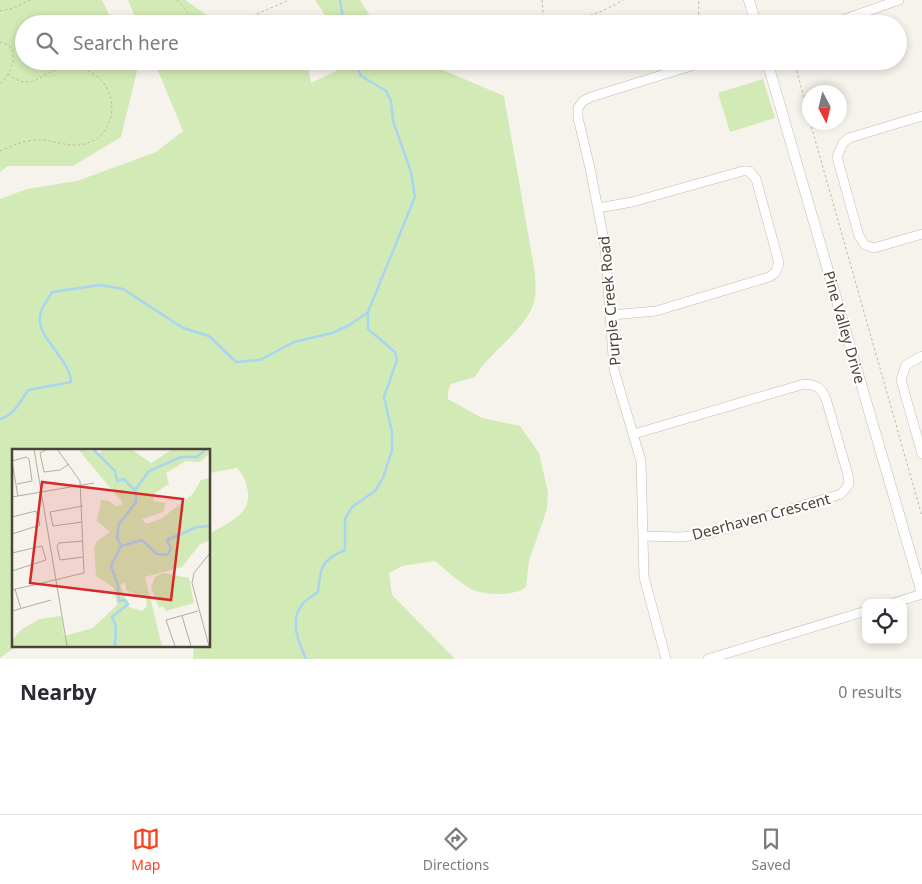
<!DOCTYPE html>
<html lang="en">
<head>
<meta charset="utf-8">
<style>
	body { margin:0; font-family:"Noto Sans",sans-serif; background:#f2f2f3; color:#2b2b33 }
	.controls { position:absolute; right:15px; bottom:15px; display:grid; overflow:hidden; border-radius:10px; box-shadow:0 2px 8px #0003 }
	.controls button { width:45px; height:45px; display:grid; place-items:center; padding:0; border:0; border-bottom:1px solid #e1e1e2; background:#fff; color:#2b2b33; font:25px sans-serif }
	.compass { position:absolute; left:802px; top:85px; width:45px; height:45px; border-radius:50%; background:#fff; box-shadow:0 2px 8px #0003; rotate:173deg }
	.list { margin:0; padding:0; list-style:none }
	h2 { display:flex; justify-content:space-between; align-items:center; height:65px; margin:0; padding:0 20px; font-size:21px }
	h2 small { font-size:16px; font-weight:400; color:#7c7c81 }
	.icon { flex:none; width:28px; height:28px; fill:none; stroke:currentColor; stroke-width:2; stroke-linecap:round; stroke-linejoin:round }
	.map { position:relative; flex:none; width:922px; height:659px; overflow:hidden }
	.search { position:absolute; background:#fff; box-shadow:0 2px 8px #0003; left:15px; right:15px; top:15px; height:55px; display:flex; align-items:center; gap:12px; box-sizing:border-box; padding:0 18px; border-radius:28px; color:#7c7c81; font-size:19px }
	.sheet { height:155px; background:#fff }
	nav { display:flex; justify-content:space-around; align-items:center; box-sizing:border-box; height:70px; border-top:1px solid #e1e1e2; background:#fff; font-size:14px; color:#7c7c81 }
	nav a { display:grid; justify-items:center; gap:2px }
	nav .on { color:#fc3f1d }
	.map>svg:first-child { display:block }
</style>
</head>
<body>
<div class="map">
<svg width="922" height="659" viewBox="0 0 922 659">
	<rect width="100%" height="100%" fill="#f6f3ec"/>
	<!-- green -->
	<path fill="#d2eab5" d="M0 0H102L114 24H24V61H132L137 71 121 137 73 166H8L0 172Z
		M128 0H185L207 15 228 24H138Z
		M315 0H360L375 24H331Z
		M154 61H307L311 83 340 69 342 61H422L504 96 535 273C535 281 536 289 535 297 531 327 490 350 475 377L451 384 448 391V399L482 418 520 426 539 453 548 492 547 509 529 561 526 587C515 596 490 595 476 591 465 588 445 569 435 561L402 566 389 573 392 595 455 659H193L194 645H209V534C226 524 251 515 248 492 246 481 244 476 237 468L209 473V450H14V645H18L0 658V199L27 189 77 181 156 152 183 131Z
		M763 79 775 118 730 132 718 93Z"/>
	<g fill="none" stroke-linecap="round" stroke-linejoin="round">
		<!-- stream -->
		<path stroke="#a9d4f2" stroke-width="2.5" d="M340 0 344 24
			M0 419C14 415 21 401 28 390L71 382C70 357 32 335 41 312 43 305 49 298 52 292L100 285 123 289 183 328 209 336 236 362 260 360 294 342 332 333 348 326 367 313
			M306 659C299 644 289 620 302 605 305 600 313 596 318 592 320 568 321 560 345 550V519L352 507 375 491 383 478 392 450V432L384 397 397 360 395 352 368 329V312L415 197 411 172 393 121 391 101 386 91 361 76 354 61"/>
		<defs>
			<path id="minor" d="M831 24 899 0
				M922 116 849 138 843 143 837 157 859 236 865 245 874 248 922 234
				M598 208 632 202 743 171H749L756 179 779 263 775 273 769 277 656 311 612 315
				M922 356 906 365 901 380 922 454
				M634 434 804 384C817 385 821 387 826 399L848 475 849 484 841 494 707 534 680 537 643 536
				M894 603 922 594
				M666 659 644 577 641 461 614 370 605 246 590 168 578 118V108L583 101 591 97 707 61
				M708 659 866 611"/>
			<path id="tertiary" d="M749 0 756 24
				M767 61 922 593"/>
		</defs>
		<!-- minor casing -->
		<use href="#minor" stroke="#c2bbae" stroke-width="10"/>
		<!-- tertiary casing -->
		<use href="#tertiary" stroke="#c2bbae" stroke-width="11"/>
		<!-- path -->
		<path stroke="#c4b79f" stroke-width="1" stroke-dasharray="2.5 2.5" stroke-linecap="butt" d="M177 0 198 24
			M542 0 543 13 545 18C563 30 607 10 623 0
			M0 11 10 9 31 0
			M234 24 289 0
			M698 24 699 0
			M0 42 10 46C18 59 10 74 0 84
			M794 61 810 120
			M810 122 922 516
			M0 151C12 146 24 140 37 140 49 139 62 145 74 145 100 146 116 123 111 99 105 72 77 62 53 71 45 74 38 81 29 82 21 83 15 79 8 74"/>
		<!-- minor -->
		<use href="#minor" stroke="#fff" stroke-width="9"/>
		<!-- tertiary -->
		<use href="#tertiary" stroke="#fff" stroke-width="10"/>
	</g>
	<g text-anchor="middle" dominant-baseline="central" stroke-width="4" stroke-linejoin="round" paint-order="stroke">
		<!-- street labels -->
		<g font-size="15" fill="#4b4439" stroke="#fff">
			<text transform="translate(609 301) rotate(-95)">Purple Creek Road</text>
			<text transform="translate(845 327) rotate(74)">Pine Valley Drive</text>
			<text transform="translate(761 516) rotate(-15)">Deerhaven Crescent</text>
		</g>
	</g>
	<!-- overview -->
	<g transform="translate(12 449)">
		<rect width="198" height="198" fill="#f6f3ec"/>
		<path d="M66 0 88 4 91 0H119L139 14 161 0H197V5L188 13 174 12 154 24 157 35 143 44 141 52 154 54 151 63 130 70 134 75 149 70 181 45 189 31 197 29V92L188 95 170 118 133 128 150 197H0V191L10 180 28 170 49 167 52 187 81 179 105 156 102 139 84 127 82 99 85 92 98 83 85 72 89 51 97 52 103 57 110 56V53ZM113 133 114 141 134 150 135 157 130 162 117 158 108 136ZM151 124 177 129 182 154 154 162 151 157 147 159 139 138 143 128Z" fill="#d2eab5" fill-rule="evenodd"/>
		<path fill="none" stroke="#a9d4f2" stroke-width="2.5" d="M81 0 103 22 105 32 112 30 124 43V53L107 75 105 89 109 96M123 41 137 22 169 8H185L194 0M103 197 104 177 100 168 116 155 113 151 107 152 106 136 99 117 109 97 130 91 145 105 155 106 159 100 155 91 185 78 198 77"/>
		<path fill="none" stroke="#b2ada4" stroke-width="1" d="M22 0 55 197M35 0 28 4 32 23 48 21 57 15M0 12 14 8 17 10 20 32 5 35M0 13 6 47M0 48 82 34M0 68 24 62 28 76 0 85M70 73 41 77 38 63 71 57M71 92 47 94 45 97 48 111 71 108M0 104 30 97 34 111 0 122M3 140 9 160M0 141 72 124 68 32 45 0M0 162 39 151M170 167 179 197M163 197 154 171 186 162M197 197 180 134 182 124 198 104"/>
		<path fill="#d62828" fill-opacity="0.15" stroke="#d62828" stroke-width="2.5" d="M30 33 171 50 159 151 18 134Z"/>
		<rect width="198" height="198" fill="none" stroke="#4b4439" stroke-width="2.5"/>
	</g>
</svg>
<div class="controls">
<button><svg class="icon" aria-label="locate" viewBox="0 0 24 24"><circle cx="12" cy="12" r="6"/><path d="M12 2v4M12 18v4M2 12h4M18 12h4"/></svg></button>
</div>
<svg class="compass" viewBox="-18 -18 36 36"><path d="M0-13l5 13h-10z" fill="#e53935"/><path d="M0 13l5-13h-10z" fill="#7c7c81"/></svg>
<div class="search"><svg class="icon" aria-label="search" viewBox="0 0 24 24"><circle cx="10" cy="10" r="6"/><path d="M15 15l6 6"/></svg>Search here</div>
</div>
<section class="sheet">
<h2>Nearby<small>0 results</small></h2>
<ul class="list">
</ul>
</section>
<nav>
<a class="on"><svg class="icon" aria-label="map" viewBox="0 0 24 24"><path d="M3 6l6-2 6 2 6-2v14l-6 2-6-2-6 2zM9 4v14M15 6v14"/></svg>Map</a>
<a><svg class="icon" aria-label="directions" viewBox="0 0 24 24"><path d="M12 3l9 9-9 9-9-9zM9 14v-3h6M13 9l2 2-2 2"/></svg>Directions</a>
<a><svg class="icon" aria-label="saved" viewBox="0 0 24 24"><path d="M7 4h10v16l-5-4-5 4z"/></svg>Saved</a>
</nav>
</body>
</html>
